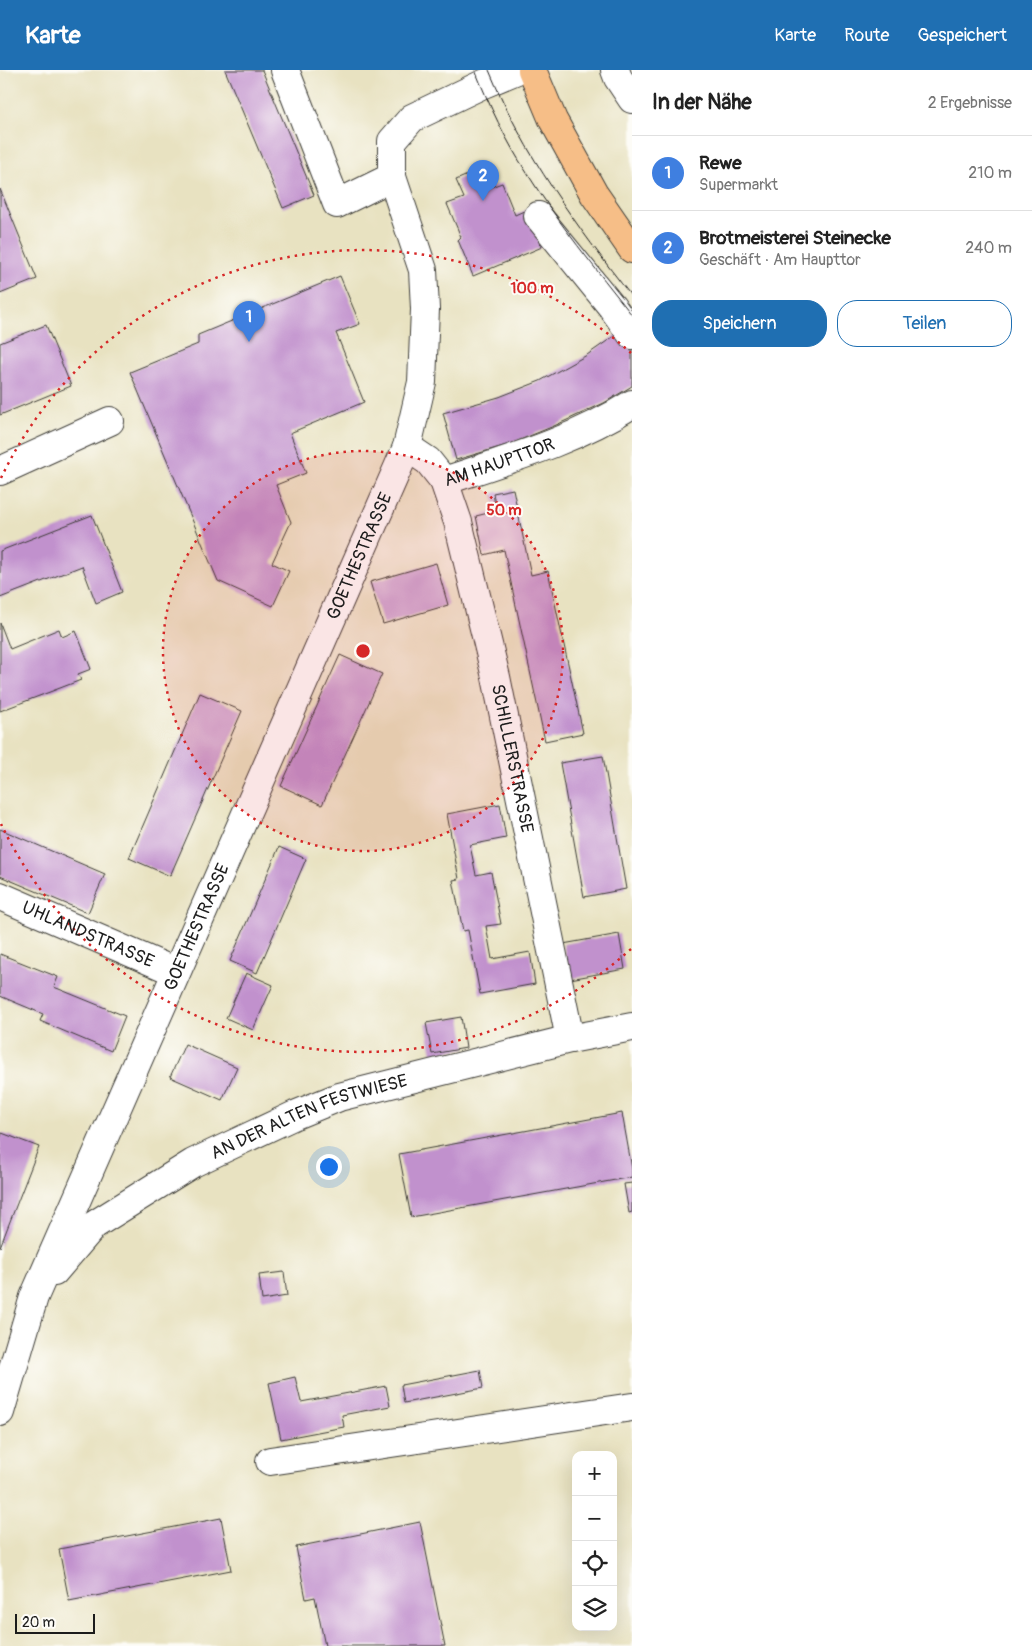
<!DOCTYPE html>
<html lang="de">
<head>
<meta charset="utf-8">
<style>
	body { margin:0; font-family:Pangolin,sans-serif; background:#f2f2f2; color:#222 }
	.controls { position:absolute; right:15px; bottom:15px; display:grid; overflow:hidden; border-radius:10px; box-shadow:0 5px 20px #0002 }
	.controls button { width:45px; height:45px; display:grid; place-items:center; padding:0; border:0; border-bottom:1px solid #e0e0e0; background:#fff; color:#222; font:25px sans-serif }
	.scale { position:absolute; left:15px; bottom:12px; width:80px; box-sizing:border-box; padding-left:5px; border:2px solid #1c1c1c; border-top:0; font-size:14px; line-height:18px; white-space:nowrap; color:#1c1c1c; -webkit-text-stroke:4px #fdfcf7; paint-order:stroke }
	.you { position:absolute; left:328px; top:1096px; width:18px; height:18px; margin:-12px; border:4px solid #fff; border-radius:50%; background:#1a73e8; box-shadow:0 0 0 8px #1a73e833 }
	.badge { display:grid; place-items:center; width:32px; height:32px; border-radius:50%; background:#1f6fb2; color:#fff; font-size:16px; font-weight:700 }
	.pin { position:absolute; translate:-50% -41px; filter:drop-shadow(0 1px 2px #0008) }
	.pin::after { content:''; position:absolute; top:26px; width:18px; height:15px; background:inherit; clip-path:polygon(0 0,100% 0,50% 100%) }
	.list { margin:0; padding:0; list-style:none }
	h2 { display:flex; justify-content:space-between; align-items:center; height:65px; margin:0; padding:0 20px; font-size:21px }
	h2 small { font-size:16px; font-weight:400; color:#767676 }
	.list li { display:grid; grid-template-columns:32px 1fr auto; gap:15px; align-items:center; box-sizing:border-box; height:75px; padding:0 20px; border-top:1px solid #e0e0e0 }
	.list b { display:block; font-size:19px; white-space:nowrap }
	.list p { margin:0; font-size:16px; white-space:nowrap; color:#767676 }
	.list em { font-size:16px; font-style:normal; color:#767676 }
	.actions { display:flex; gap:10px; padding:15px 20px }
	.actions a { flex:1; padding:11px 0; border:1px solid #1f6fb2; border-radius:20px; text-align:center; font-size:18px; color:#1f6fb2 }
	.actions .main { background:#1f6fb2; color:#fff }
	.icon { flex:none; width:28px; height:28px; fill:none; stroke:currentColor; stroke-width:2; stroke-linecap:round; stroke-linejoin:round }
	.map { position:relative; flex:none; width:632px; height:1576px; overflow:hidden }
	header { display:flex; align-items:center; gap:30px; box-sizing:border-box; height:70px; padding:0 25px; background:#1f6fb2; color:#fff }
	header strong { font-size:24px }
	nav { display:flex; gap:28px; margin-inline-start:auto; font-size:18px }
	main { display:flex }
	aside { flex:1; background:#fff }
	.map>svg:first-child { display:block }
</style>
</head>
<body>
<header>
<strong>Karte</strong>
<nav><a>Karte</a><a>Route</a><a>Gespeichert</a></nav>
</header>
<main>
<div class="map">
<svg width="632" height="1576" viewBox="0 0 632 1576">
	<rect width="100%" height="100%" fill="#fdfcf7"/>
	<filter id="ink" filterUnits="userSpaceOnUse"><feTurbulence type="fractalNoise" baseFrequency=".02" numOctaves="2"/><feDisplacementMap in="SourceGraphic" scale="10" xChannelSelector="R" yChannelSelector="G"/><feConvolveMatrix kernelMatrix="1 2 1 2 8 2 1 2 1" color-interpolation-filters="sRGB"/></filter>
	<filter id="wash" filterUnits="userSpaceOnUse"><feTurbulence type="fractalNoise" baseFrequency=".0096" numOctaves="4" result="noise"/><feDisplacementMap in="SourceGraphic" scale="20" xChannelSelector="R" yChannelSelector="G"/><feGaussianBlur stdDeviation="1.12" result="paint"/><feColorMatrix in="noise" values="0 0 0 0 0 0 0 0 0 0 0 0 0 0 0 0 0 1.4 0 .05"/><feComposite in="paint" operator="in"/></filter>
	<g filter="url(#wash)">
		<rect width="100%" height="100%" fill="#e8e2c1"/>
		<g id="blocks">
			<!-- building -->
			<path fill="#c191cd" d="M225 0H262L314 125 283 138Z
				M484 98 491 117 502 113 515 145 526 140 542 177 473 206 458 170 461 167 447 134 464 128 456 110Z
				M0 119 37 209 0 224Z
				M340 206 360 254 336 263 364 332 290 363 306 403 276 415 291 452 272 493 289 501 273 536 218 511 130 302 198 274V265Z
				M46 255 71 316 0 345V273Z
				M620 262 632 280V316L604 333 554 356 510 374 456 390 443 343 499 327 540 311 587 285Z
				M513 419 531 505 548 501 583 663 545 671 504 480 484 485 476 446 496 441 493 423Z
				M92 445 122 522 96 533 82 496 0 528V481Z
				M436 493 448 535 383 554 370 512Z
				M0 553 10 579 59 559 62 567 76 561 91 599 78 604 81 610 0 641Z
				M340 585 382 604 322 735 281 716Z
				M200 623 242 641 170 806 129 788Z
				M603 686 626 819 584 827 560 693Z
				M500 734 506 768 470 775 476 805 491 802 501 854 486 856 492 889 530 882 535 914 480 924 468 860 463 861 453 810 459 809 447 744Z
				M0 759 105 804 88 843 0 806Z
				M279 777 306 789 257 903 230 891Z
				M619 864 625 899 570 909 563 874Z
				M0 884 58 907 54 917 125 946 111 981 40 951 43 944 0 926Z
				M246 903 273 915 253 960 226 948Z
				M461 947 466 978 432 984 426 953Z
				M185 974 237 997 222 1030 170 1007Z
				M622 1043 632 1099V1107L411 1147 399 1084Z
				M2 1063 39 1077 0 1177V1069Z
				M632 1113V1142L629 1143 624 1114Z
				M284 1202 287 1226 262 1230 259 1205Z
				M480 1300 483 1318 404 1333 401 1315Z
				M295 1307 301 1332 386 1316 390 1336 342 1345 344 1357 281 1369 269 1313Z
				M221 1448 231 1500 69 1531 59 1479Z
				M420 1452 445 1576H325L315 1527 306 1529 296 1477Z"/>
		</g>
	</g>
	<g filter="url(#ink)">
		<use href="#blocks" fill-opacity="0" stroke="#3b3a35" stroke-width="1"/>
		<g fill="none" stroke-linecap="round" stroke-linejoin="round">
			<defs>
				<g id="minor">
					<path d="M285 0 337 134 392 107"/>
					<path id="s1" d="M517 0 481 15 412 48 392 71V107L423 200 425 239 422 312 407 377 428 391 444 411C507 390 576 370 632 334"/>
					<path d="M615 0 618 8 632 29"/>
					<path d="M538 146 612 237 632 265"/>
					<path d="M0 401 110 351"/>
					<path id="s2" d="M444 411 458 452 496 607 570 969"/>
					<path id="s3" d="M0 826 176 902"/>
					<path id="s4" d="M54 1202 94 1155 193 1093 295 1045 339 1027 570 969 632 957"/>
					<path id="s5" d="M0 1342 34 1227 407 377"/>
					<path d="M270 1391 632 1337"/>
				</g>
				<path id="major" d="M532 0 553 50 594 124 632 179"/>
			</defs>
			<!-- minor casing -->
			<use href="#minor" stroke="#3b3a35" stroke-width="30"/>
			<!-- major casing -->
			<use href="#major" stroke="#3b3a35" stroke-width="30"/>
			<!-- minor -->
			<use href="#minor" stroke="#fff" stroke-width="28"/>
			<!-- major -->
			<use href="#major" stroke="#f6be87" stroke-width="28"/>
			<!-- tram -->
			<path stroke="#1c1c1c" stroke-width="1" d="M475 0C489 35 506 71 527 103 558 153 596 199 632 245
				M489 0C524 85 576 155 632 227"/>
		</g>
	</g>
	<!-- distance rings -->
	<circle cx="363" cy="581" r="200" fill="#d62828" fill-opacity=".12"/>
	<g fill="none" stroke="#d62828" stroke-width="2.5" stroke-dasharray="2.5 5">
		<circle cx="363" cy="581" r="200"/>
		<path d="M631 879A401 401 0 0 1 1 754M1 408A401 401 0 0 1 631 283"/>
	</g>
	<g text-anchor="middle" dominant-baseline="central" stroke-width="4" stroke-linejoin="round" paint-order="stroke">
		<!-- street labels -->
		<g font-size="18" fill="#1c1c1c" stroke="#fdfcf7">
			<text stroke="none"><textPath href="#s1" startOffset="568">AM HAUPTTOR</textPath></text>
			<text stroke="none"><textPath href="#s5" startOffset="929">GOETHESTRASSE</textPath></text>
			<text stroke="none"><textPath href="#s2" startOffset="286">SCHILLERSTRASSE</textPath></text>
			<text stroke="none"><textPath href="#s5" startOffset="524">GOETHESTRASSE</textPath></text>
			<text stroke="none"><textPath href="#s3" startOffset="96">UHLANDSTRASSE</textPath></text>
			<text stroke="none"><textPath href="#s4" startOffset="304">AN DER ALTEN FESTWIESE</textPath></text>
		</g>
	</g>
	<circle cx="363" cy="581" r="8" fill="#d62828" stroke="#fdfcf7" stroke-width="2.5"/>
	<g font-size="15" text-anchor="middle" font-weight="bold" fill="#d62828" stroke="#fdfcf7" stroke-width="4" stroke-linejoin="round" paint-order="stroke">
		<text x="532" y="223">100 m</text>
		<text x="504" y="445">50 m</text>
	</g>
</svg>
<div class="controls">
<button>+</button>
<button>−</button>
<button><svg class="icon" aria-label="locate" viewBox="0 0 24 24"><circle cx="12" cy="12" r="6"/><path d="M12 2v4M12 18v4M2 12h4M18 12h4"/></svg></button>
<button><svg class="icon" aria-label="layers" viewBox="0 0 24 24"><path d="M12 4l9 5-9 5-9-5zM3 14l9 5 9-5"/></svg></button>
</div>
<div class="scale">20 m</div>
<div class="you"></div>
<div class="pin badge" style="left:249px;top:272px;background:#3f7fe0">1</div>
<div class="pin badge" style="left:483px;top:131px;background:#3f7fe0">2</div>
</div>
<aside>
<h2>In der Nähe<small>2 Ergebnisse</small></h2>
<ul class="list">
<li><span class="badge" style="background:#3f7fe0">1</span><div><b>Rewe</b><p>Supermarkt</p></div><em>210 m</em></li>
<li><span class="badge" style="background:#3f7fe0">2</span><div><b>Brotmeisterei Steinecke</b><p>Geschäft · Am Haupttor</p></div><em>240 m</em></li>
</ul>
<div class="actions"><a class="main">Speichern</a><a>Teilen</a></div>
</aside>
</main>
</body>
</html>
